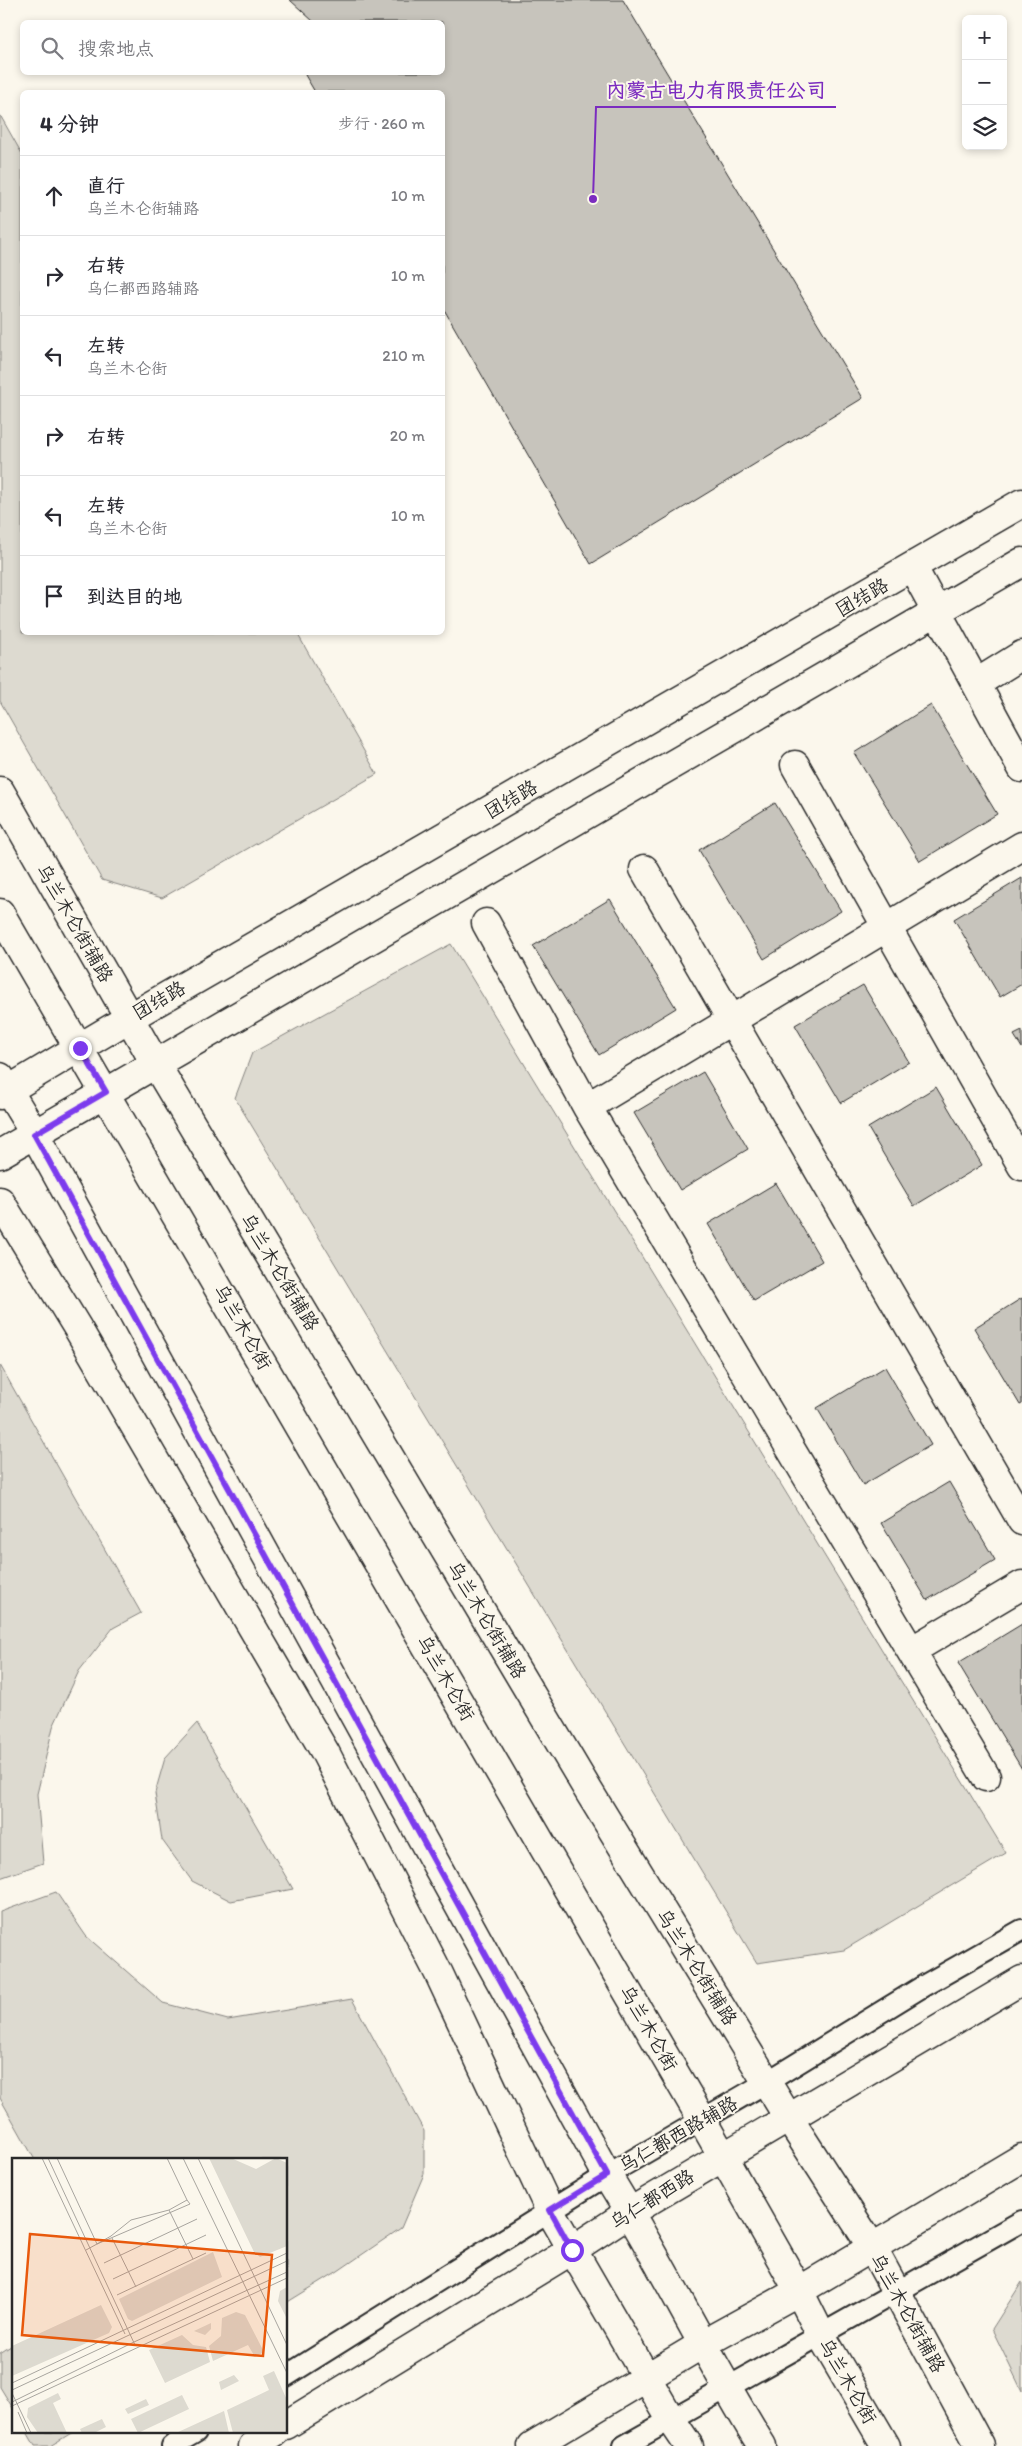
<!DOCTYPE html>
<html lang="zh">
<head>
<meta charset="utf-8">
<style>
	body { margin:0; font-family:Itim,"LXGW WenKai TC",sans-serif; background:#f7f7f7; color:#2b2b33 }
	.controls { position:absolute; right:15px; top:15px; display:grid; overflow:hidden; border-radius:8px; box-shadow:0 2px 8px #0003 }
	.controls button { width:45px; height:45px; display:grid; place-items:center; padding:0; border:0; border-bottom:1px solid #e1e1e2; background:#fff; color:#2b2b33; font:25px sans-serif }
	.stop { position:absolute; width:15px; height:15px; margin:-11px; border:4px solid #7c3aed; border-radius:50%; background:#fff }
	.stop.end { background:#7c3aed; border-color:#fff; box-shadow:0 1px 5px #0008 }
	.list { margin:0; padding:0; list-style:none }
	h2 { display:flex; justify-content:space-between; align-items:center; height:65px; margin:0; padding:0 20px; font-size:21px }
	h2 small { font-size:16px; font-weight:400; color:#7c7c81 }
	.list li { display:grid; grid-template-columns:32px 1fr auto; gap:15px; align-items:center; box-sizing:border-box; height:80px; padding:0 20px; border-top:1px solid #e1e1e2 }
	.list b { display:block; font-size:19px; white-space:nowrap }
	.list p { margin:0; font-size:16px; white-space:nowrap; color:#7c7c81 }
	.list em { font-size:16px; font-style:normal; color:#7c7c81 }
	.icon { flex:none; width:28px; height:28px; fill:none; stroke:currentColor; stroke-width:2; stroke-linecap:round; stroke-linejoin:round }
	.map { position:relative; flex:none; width:1022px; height:2446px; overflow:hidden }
	.search { position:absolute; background:#fff; box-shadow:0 2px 8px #0003; left:20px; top:20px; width:425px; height:55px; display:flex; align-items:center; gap:12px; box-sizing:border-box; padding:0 18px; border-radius:8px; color:#7c7c81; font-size:19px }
	.panel { position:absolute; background:#fff; box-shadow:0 2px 8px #0003; left:20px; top:90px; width:425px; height:545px; border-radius:8px }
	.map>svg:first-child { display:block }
</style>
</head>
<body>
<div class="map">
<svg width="1022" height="2446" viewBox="0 0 1022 2446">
	<rect width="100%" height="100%" fill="#fbf7ec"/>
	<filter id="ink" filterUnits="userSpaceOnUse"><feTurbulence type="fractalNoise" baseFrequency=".02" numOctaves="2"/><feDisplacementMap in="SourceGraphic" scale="10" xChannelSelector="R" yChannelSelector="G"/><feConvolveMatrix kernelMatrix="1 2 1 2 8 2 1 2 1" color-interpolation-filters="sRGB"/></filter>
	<g filter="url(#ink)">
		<!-- green -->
		<path fill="#dddad0" stroke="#84827e" d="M0 115 22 154V632L297 633 377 774 162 898 102 880 0 701Z
			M451 944 1006 1853 844 1950 757 1963 235 1098 252 1053Z
			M0 1365 141 1613 113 1628 79 1671 53 1727 37 1794 43 1863 0 1878Z
			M197 1723 293 1889 231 1901 192 1881 162 1840 155 1793 165 1758Z
			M56 1892 86 1936 163 2003 228 2020 352 1999 424 2131V2174L401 2228 338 2271 286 2303V2160H35L0 2098V1912Z
			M1022 2282V2391L992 2329Z
			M14 2344V2410L0 2387V2353Z
			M27 2432H73L50 2446H35Z"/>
		<!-- building -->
		<path fill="#c7c4bc" stroke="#2b2b2b" d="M290 0H623L863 398 591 564 442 306V92H315L305 75 308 72H442V22H314Z
			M931 705 997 814 920 861 854 753Z
			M775 803 841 911 764 959 699 850Z
			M1022 878V984L1000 997 954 919Z
			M610 899 676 1008 599 1055 533 946Z
			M863 985 909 1062 841 1103 795 1025Z
			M1022 1031V1048L1014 1035Z
			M703 1072 748 1149 680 1190 634 1113Z
			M936 1087 982 1165 914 1206 868 1128Z
			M776 1183 822 1261 754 1301 708 1224Z
			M1022 1298V1404L1020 1405 974 1328Z
			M885 1367 931 1445 863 1485 817 1408Z
			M949 1482 995 1560 927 1600 881 1523Z
			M1022 1624V1769L958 1663Z"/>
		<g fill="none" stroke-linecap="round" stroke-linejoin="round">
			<defs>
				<path id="lane" d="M286 2376 607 2175 767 2082 925 1985 1022 1930
					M172 2446 196 2432
					M624 2446 1022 2221"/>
				<path id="street" d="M913 568 1022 768
					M977 683 1022 655
					M795 765 1022 1166
					M644 869 1022 1521
					M486 923 587 1107 986 1777
					M587 1107 1022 846
					M911 1651 1022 1585"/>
				<path id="secondary" d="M0 791 155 1063 588 1790 788 2117 872 2247 980 2446
					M0 913 701 2118 799 2291 821 2335 886 2446
					M0 1077 34 1133 607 2175C662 2263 707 2358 762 2446
					M0 1095 129 1018 1022 503
					M0 1154 1022 562
					M0 1201 77 1327 325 1752 439 1974 550 2211 670 2418 689 2446
					M286 2425 572 2250 630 2212 1022 1980
					M253 2446 275 2432
					M532 2446 701 2345 799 2291 1022 2158"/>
			</defs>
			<!-- lane casing -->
			<use href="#lane" stroke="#2b2b2b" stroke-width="24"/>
			<!-- street casing -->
			<use href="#street" stroke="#2b2b2b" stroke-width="31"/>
			<!-- secondary casing -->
			<use href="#secondary" stroke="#2b2b2b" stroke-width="31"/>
			<!-- lane -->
			<use href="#lane" stroke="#fbf7ec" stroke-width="20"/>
			<!-- street -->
			<use href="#street" stroke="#fbf7ec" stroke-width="28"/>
			<!-- secondary -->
			<use href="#secondary" stroke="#fbf7ec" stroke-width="28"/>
		</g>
	</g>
	<g fill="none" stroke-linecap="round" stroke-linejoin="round" filter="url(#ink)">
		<!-- route -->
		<path stroke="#7c3aed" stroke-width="6" d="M80 1048 106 1092 34 1134 607 2175 550 2210 572 2250"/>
	</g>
	<g text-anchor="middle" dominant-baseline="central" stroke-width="4" stroke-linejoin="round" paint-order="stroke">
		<!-- street labels -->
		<g font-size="19" fill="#2b2b2b" stroke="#fbf7ec">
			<text transform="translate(862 597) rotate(-30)">团结路</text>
			<text transform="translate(511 799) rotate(-30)">团结路</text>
			<text transform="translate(75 923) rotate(60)">乌兰木仑街辅路</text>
			<text transform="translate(159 1000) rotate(-30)">团结路</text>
			<text transform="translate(280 1272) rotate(59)">乌兰木仑街辅路</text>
			<text transform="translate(243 1327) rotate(60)">乌兰木仑街</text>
			<text transform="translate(487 1620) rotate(59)">乌兰木仑街辅路</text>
			<text transform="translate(446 1678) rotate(60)">乌兰木仑街</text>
			<text transform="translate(697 1967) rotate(58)">乌兰木仑街辅路</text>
			<text transform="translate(649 2028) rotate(60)">乌兰木仑街</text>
			<text transform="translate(678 2134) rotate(-30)">乌仁都西路辅路</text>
			<text transform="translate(652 2199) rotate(-32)">乌仁都西路</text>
			<text transform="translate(908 2313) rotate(61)">乌兰木仑街辅路</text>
			<text transform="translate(848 2381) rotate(60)">乌兰木仑街</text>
		</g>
	</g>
	<!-- overview -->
	<g transform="translate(12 2158)">
		<rect width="275" height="275" fill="#fbf7ec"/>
		<path d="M197 0H219L244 11 264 0 275 5V88L248 99 242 94ZM201 94 210 119 120 163 116 161 107 141ZM275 129V161L266 143 268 133ZM89 147 100 169 97 175 0 218V188ZM224 154 233 157 252 194 243 199 236 187 201 203 197 188 209 178 210 160ZM199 165V171L193 177 182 173ZM170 177 181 187 194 189 198 204 153 225 137 192ZM262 213 275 242V275H221L215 252 257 232 251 218ZM222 217 227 223 209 232 207 224ZM46 235 49 241 41 245 55 275H26L15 259 16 250ZM170 237 177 251 126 275 119 261ZM134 241 137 247 116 256 113 251ZM212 253 217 275H164ZM90 261 94 269 82 275H70L68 271Z" fill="#dddad0"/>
		<path fill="none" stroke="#a8a59f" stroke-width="1" d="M30 0 113 176M36 0 123 187M45 0 85 86 178 46 175 42 157 52 119 62 99 78 85 86 74 92M155 0 175 42M171 0 275 215M186 0 275 187M157 52 181 101M100 80 124 129M92 105 185 61M101 121 194 77M105 137 194 95M0 225 275 95M0 232 275 103M0 235 19 275M0 244 122 184 275 114M0 248 275 120M6 254 15 275"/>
		<path fill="#e8590c" fill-opacity="0.15" stroke="#e8590c" stroke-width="2.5" d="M18 76 260 97 251 198 10 177Z"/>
		<rect width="275" height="275" fill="none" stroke="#2b2b2b" stroke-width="2.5"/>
	</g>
	<!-- callouts -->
	<path fill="none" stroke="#7b2cbf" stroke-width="2" d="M593 199L596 107H836"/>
	<circle fill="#7b2cbf" stroke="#fbf7ec" stroke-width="2" cx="593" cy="199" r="5"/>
	<g font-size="20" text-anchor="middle" font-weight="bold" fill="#7b2cbf" stroke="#fbf7ec" stroke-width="4" stroke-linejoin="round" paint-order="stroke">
		<text x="716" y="97">内蒙古电力有限责任公司</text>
	</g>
</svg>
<div class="controls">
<button>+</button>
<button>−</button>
<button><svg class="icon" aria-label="layers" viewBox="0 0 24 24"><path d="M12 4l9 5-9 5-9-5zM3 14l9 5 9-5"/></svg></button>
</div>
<div class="stop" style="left:572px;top:2250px"></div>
<div class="stop end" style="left:80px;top:1048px"></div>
<div class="search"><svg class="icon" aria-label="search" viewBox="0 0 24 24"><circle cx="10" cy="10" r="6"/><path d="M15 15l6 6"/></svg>搜索地点</div>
<section class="panel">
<h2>4 分钟<small>步行 · 260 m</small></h2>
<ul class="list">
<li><svg class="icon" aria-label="ahead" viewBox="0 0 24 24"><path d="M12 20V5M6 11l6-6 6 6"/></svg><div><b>直行</b><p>乌兰木仑街辅路</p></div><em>10 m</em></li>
<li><svg class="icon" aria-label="right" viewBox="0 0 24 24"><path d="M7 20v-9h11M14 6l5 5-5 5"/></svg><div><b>右转</b><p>乌仁都西路辅路</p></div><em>10 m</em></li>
<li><svg class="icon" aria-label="left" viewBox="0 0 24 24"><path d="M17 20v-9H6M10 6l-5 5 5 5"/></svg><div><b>左转</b><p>乌兰木仑街</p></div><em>210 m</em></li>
<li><svg class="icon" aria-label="right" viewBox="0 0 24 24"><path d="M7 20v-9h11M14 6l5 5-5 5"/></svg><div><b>右转</b></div><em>20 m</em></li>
<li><svg class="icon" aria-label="left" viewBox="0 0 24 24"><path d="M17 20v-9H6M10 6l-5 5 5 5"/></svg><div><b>左转</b><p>乌兰木仑街</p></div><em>10 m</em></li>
<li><svg class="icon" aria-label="arrive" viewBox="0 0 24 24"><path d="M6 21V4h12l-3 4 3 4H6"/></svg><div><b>到达目的地</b></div></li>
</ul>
</section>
</div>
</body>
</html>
